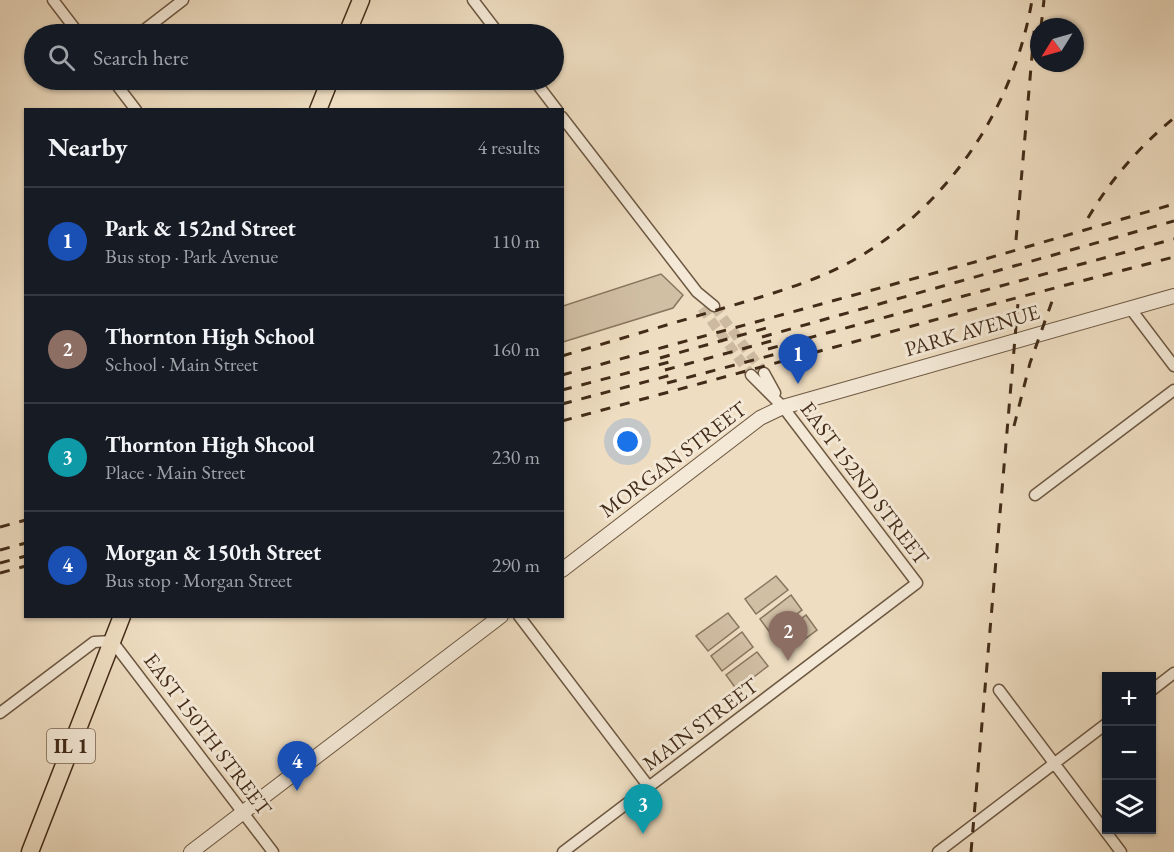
<!DOCTYPE html>
<html lang="en">
<head>
<meta charset="utf-8">
<style>
	body { margin:0; font-family:"EB Garamond",serif; background:#20242c; color:#f1f3f6 }
	.controls { position:absolute; right:18px; bottom:18px; display:grid; overflow:hidden; border-radius:0px; box-shadow:0 2px 4px #0004 }
	.controls button { width:54px; height:54px; display:grid; place-items:center; padding:0; border:0; border-bottom:2px solid #363941; background:#171b24; color:#f1f3f6; font:30px sans-serif }
	.compass { position:absolute; left:1030px; top:18px; width:54px; height:54px; border-radius:50%; background:#171b24; box-shadow:0 2px 4px #0004; rotate:233deg }
	.you { position:absolute; left:628px; top:442px; width:21px; height:21px; margin:-15px; border:4px solid #fff; border-radius:50%; background:#1a73e8; box-shadow:0 0 0 9px #1a73e833 }
	.badge { display:grid; place-items:center; width:39px; height:39px; border-radius:50%; background:#c59692; color:#fff; font-size:20px; font-weight:700 }
	.pin { position:absolute; translate:-50% -50px; filter:drop-shadow(0 2px 3px #0008) }
	.pin::after { content:''; position:absolute; top:32px; width:21px; height:18px; background:inherit; clip-path:polygon(0 0,100% 0,50% 100%) }
	.list { margin:0; padding:0; list-style:none }
	h2 { display:flex; justify-content:space-between; align-items:center; height:78px; margin:0; padding:0 24px; font-size:26px }
	h2 small { font-size:20px; font-weight:400; color:#9ea1a6 }
	.list li { display:grid; grid-template-columns:39px 1fr auto; gap:18px; align-items:center; box-sizing:border-box; height:108px; padding:0 24px; border-top:2px solid #363941 }
	.list b { display:block; font-size:22px; white-space:nowrap }
	.list p { margin:0; font-size:20px; white-space:nowrap; color:#9ea1a6 }
	.list em { font-size:20px; font-style:normal; color:#9ea1a6 }
	.icon { flex:none; width:33px; height:33px; fill:none; stroke:currentColor; stroke-width:2; stroke-linecap:round; stroke-linejoin:round }
	.map { position:relative; flex:none; width:1174px; height:852px; overflow:hidden }
	.search { position:absolute; background:#171b24; box-shadow:0 2px 4px #0004; left:24px; top:24px; width:540px; height:66px; display:flex; align-items:center; gap:15px; box-sizing:border-box; padding:0 21px; border-radius:33px; color:#9ea1a6; font-size:22px }
	.panel { position:absolute; background:#171b24; box-shadow:0 2px 4px #0004; left:24px; top:108px; width:540px; height:510px; border-radius:0px }
	.map>svg:first-child { display:block }
</style>
</head>
<body>
<div class="map">
<svg width="1174" height="852" viewBox="0 0 1174 852">
	<rect width="100%" height="100%" fill="#eeddc1"/>
	<filter id="stains"><feTurbulence type="fractalNoise" baseFrequency=".00333" numOctaves="4"/><feColorMatrix values="0 0 0 0 .2 0 0 0 0 .09 0 0 0 0 .02 0 0 0 .5 -.17"/></filter>
	<radialGradient id="worn" r=".72"><stop offset=".6" stop-color="#630" stop-opacity="0"/><stop offset="1" stop-color="#630" stop-opacity=".3"/></radialGradient>
	<!-- green -->
	<path fill="#d1bfa4" stroke="#8a755e" stroke-width="1.5" d="M661 274 683 295 673 308 563 342V306Z
		M776 576 788 590 756 614 745 599Z
		M791 595 802 610 771 634 760 619Z
		M728 613 739 627 708 651 696 636Z
		M806 615 817 630 786 653 775 639Z
		M742 632 753 647 722 671 711 656Z
		M757 652 768 666 737 690 726 675Z"/>
	<g fill="none" stroke-linecap="round" stroke-linejoin="round">
		<!-- minor-tunnel -->
		<path stroke="#ccb99f" stroke-width="10" stroke-dasharray="10 5" stroke-linecap="butt" d="M714 306 764 373
			M702 308 751 375"/>
		<defs>
			<path id="minor" d="M53 0 79 34
				M473 0 499 34
				M139 34 183 0
				M113 80 136 110
				M534 80 557 110
				M562 117 697 292 714 306
				M1130 308 1174 366
				M764 373 775 393
				M1035 495 1174 390
				M519 616 649 787
				M999 690 1121 852
				M1152 690 1174 673
				M0 713 94 642 112 641 273 852
				M563 852 917 583 783 407 751 375
				M938 852 1106 724"/>
			<path id="tertiary" d="M562 570 760 418 783 407 1174 296
				M191 852 501 616"/>
			<path id="primary" d="M347 34 361 0
				M318 110 330 80
				M30 852 122 616"/>
		</defs>
		<!-- minor casing -->
		<use href="#minor" stroke="#6d5842" stroke-width="13"/>
		<!-- tertiary casing -->
		<use href="#tertiary" stroke="#6d5842" stroke-width="16"/>
		<!-- primary casing -->
		<use href="#primary" stroke="#422b18" stroke-width="19"/>
		<!-- minor -->
		<use href="#minor" stroke="#f4e9d7" stroke-width="10"/>
		<!-- tertiary -->
		<use href="#tertiary" stroke="#f4e9d7" stroke-width="14"/>
		<!-- primary -->
		<use href="#primary" stroke="#eeddc1" stroke-width="16"/>
		<!-- rail -->
		<path stroke="#422b18" stroke-width="3" stroke-dasharray="10 10" stroke-linecap="butt" d="M1041 27 1044 0
			M1088 218C1111 179 1139 147 1174 118
			M1016 240 1035 21
			M762 337 1174 221
			M768 349 1174 239
			M562 356C616 340 670 324 724 308 767 295 812 283 852 261 948 207 1014 108 1032 0
			M660 358 770 327
			M665 370 775 340
			M562 375 982 260 1174 204
			M667 383 780 353
			M562 390 673 361
			M562 404 675 374
			M562 421 997 303 1174 257
			M1014 426 1030 363 1055 293
			M0 527 26 520
			M0 550 26 543
			M0 563 26 556
			M0 573 26 566
			M971 852 1018 303"/>
	</g>
	<g text-anchor="middle" dominant-baseline="central" stroke-width="6" stroke-linejoin="round" paint-order="stroke">
		<!-- shield labels -->
		<rect fill="#f4e9d7" stroke="#776451" stroke-width="1.5" x="47" y="729" width="48" height="34" rx="4.5"/>
		<g font-size="20" font-weight="bold" fill="#422b18">
			<text x="71" y="746">IL 1</text>
		</g>
		<!-- street labels -->
		<g font-size="21" fill="#422b18" stroke="#f4e9d7">
			<text transform="translate(972 330) rotate(-16)">PARK AVENUE</text>
			<text transform="translate(673 459) rotate(-37)">MORGAN STREET</text>
			<text transform="translate(865 483) rotate(53)">EAST 152ND STREET</text>
			<text transform="translate(700 724) rotate(-37)">MAIN STREET</text>
			<text transform="translate(208 734) rotate(53)">EAST 150TH STREET</text>
		</g>
	</g>
	<rect width="100%" height="100%" filter="url(#stains)"/>
	<rect width="100%" height="100%" fill="url(#worn)"/>
</svg>
<div class="controls">
<button>+</button>
<button>−</button>
<button><svg class="icon" aria-label="layers" viewBox="0 0 24 24"><path d="M12 4l9 5-9 5-9-5zM3 14l9 5 9-5"/></svg></button>
</div>
<svg class="compass" viewBox="-18 -18 36 36"><path d="M0-13l5 13h-10z" fill="#e53935"/><path d="M0 13l5-13h-10z" fill="#9ea1a6"/></svg>
<div class="you"></div>
<div class="pin badge" style="left:798px;top:384px;background:#1a4fb4">1</div>
<div class="pin badge" style="left:788px;top:661px;background:#8d6e63">2</div>
<div class="pin badge" style="left:643px;top:834px;background:#0f9aa8">3</div>
<div class="pin badge" style="left:297px;top:791px;background:#1a4fb4">4</div>
<div class="search"><svg class="icon" aria-label="search" viewBox="0 0 24 24"><circle cx="10" cy="10" r="6"/><path d="M15 15l6 6"/></svg>Search here</div>
<section class="panel">
<h2>Nearby<small>4 results</small></h2>
<ul class="list">
<li><span class="badge" style="background:#1a4fb4">1</span><div><b>Park &amp; 152nd Street</b><p>Bus stop · Park Avenue</p></div><em>110 m</em></li>
<li><span class="badge" style="background:#8d6e63">2</span><div><b>Thornton High School</b><p>School · Main Street</p></div><em>160 m</em></li>
<li><span class="badge" style="background:#0f9aa8">3</span><div><b>Thornton High Shcool</b><p>Place · Main Street</p></div><em>230 m</em></li>
<li><span class="badge" style="background:#1a4fb4">4</span><div><b>Morgan &amp; 150th Street</b><p>Bus stop · Morgan Street</p></div><em>290 m</em></li>
</ul>
</section>
</div>
</body>
</html>
